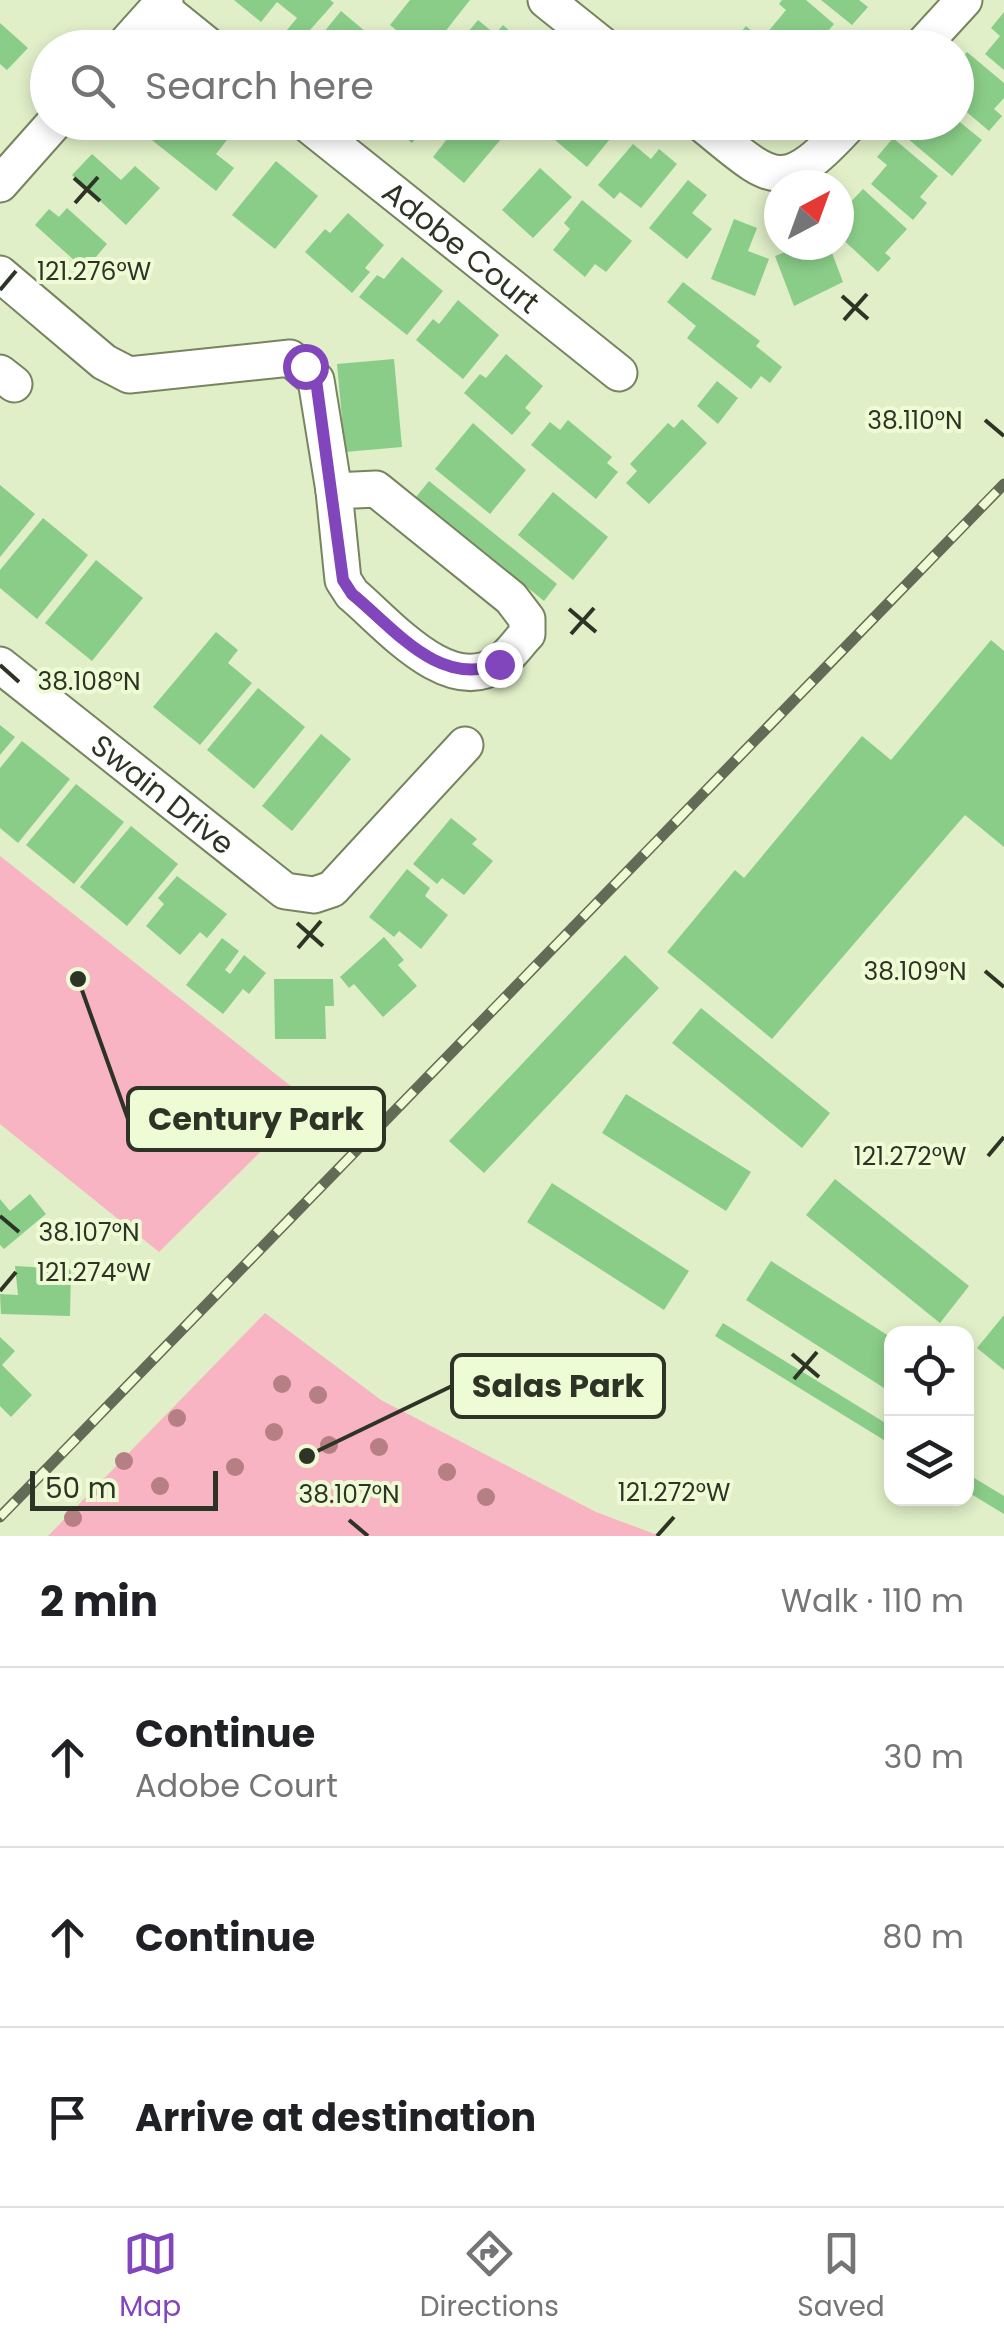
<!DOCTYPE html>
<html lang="en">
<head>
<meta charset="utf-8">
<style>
	body { margin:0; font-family:Poppins,sans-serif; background:#f6f6f6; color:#202124 }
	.controls { position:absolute; right:30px; bottom:30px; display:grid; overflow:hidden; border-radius:20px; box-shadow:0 5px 15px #0003 }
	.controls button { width:90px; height:90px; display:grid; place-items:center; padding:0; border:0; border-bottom:2px solid #e0e0e0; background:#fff; color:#202124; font:50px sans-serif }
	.compass { position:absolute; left:764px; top:170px; width:90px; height:90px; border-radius:50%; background:#fff; box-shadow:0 5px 15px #0003; rotate:41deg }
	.scale { position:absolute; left:30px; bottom:25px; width:188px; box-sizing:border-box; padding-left:10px; border:5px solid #2e3425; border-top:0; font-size:28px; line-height:35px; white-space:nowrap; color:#2e3425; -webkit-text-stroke:8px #eefcd5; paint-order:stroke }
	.stop { position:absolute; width:30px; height:30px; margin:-22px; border:8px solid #8145bc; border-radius:50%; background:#fff }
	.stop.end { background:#8145bc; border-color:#fff; box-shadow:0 2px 10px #0008 }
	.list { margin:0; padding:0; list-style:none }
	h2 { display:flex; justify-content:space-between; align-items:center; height:130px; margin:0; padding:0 40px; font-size:42px }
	h2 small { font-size:32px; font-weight:400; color:#757577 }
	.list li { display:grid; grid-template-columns:65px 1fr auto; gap:30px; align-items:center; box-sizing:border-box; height:180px; padding:0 40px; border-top:2px solid #e0e0e0 }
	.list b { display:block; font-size:38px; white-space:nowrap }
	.list p { margin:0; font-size:32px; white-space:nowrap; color:#757577 }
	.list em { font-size:32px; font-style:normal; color:#757577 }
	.icon { flex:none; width:55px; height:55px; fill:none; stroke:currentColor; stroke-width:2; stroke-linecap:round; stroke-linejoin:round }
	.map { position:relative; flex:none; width:1004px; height:1536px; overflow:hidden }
	.search { position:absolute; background:#fff; box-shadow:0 5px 15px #0003; left:30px; right:30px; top:30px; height:110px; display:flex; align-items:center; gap:25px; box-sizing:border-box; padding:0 35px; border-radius:55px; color:#757577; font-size:38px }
	.sheet { height:670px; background:#fff }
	nav { display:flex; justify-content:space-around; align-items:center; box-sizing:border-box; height:140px; border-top:2px solid #e0e0e0; background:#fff; font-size:28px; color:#757577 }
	nav a { display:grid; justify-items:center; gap:5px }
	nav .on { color:#8145bc }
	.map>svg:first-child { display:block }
</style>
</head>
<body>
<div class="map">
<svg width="1004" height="1536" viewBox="0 0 1004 1536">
	<rect width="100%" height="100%" fill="#e0efc8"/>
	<!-- green -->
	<path fill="#f8b4c3" d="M0 856 311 1102 159 1252 0 1124Z
		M265 1313 381 1400 596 1512 660 1536H48Z"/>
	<!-- building -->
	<path fill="#8acd88" d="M234 0H330L334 3 294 48 281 37 297 18 277 2 261 22Z
		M410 0H470L433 47 412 30 406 38 390 25Z
		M782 0H806L834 24 819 42 826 48H785L767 33 786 10 779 4Z
		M821 0H859L868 7 852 25Z
		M341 11 385 48H322L325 44 319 38Z
		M1004 12V70L985 54 1000 36 991 28Z
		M478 20 495 34 503 25 522 42 518 48H455Z
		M0 23 28 48 7 70 0 64Z
		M746 26 772 48H728Z
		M967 52 1004 83V98L994 109 1002 116 989 131 956 103 960 79 956 64Z
		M956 119 982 140 952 176 907 138 920 122H956Z
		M159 122H241L216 154 234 168 216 191 148 137Z
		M387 122H429L412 143Z
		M449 122H481L501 139 464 183 433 157 451 134 444 129Z
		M559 122H624L587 167 549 135Z
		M893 138 938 176 920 197 927 203 913 220 871 184 887 165 877 157Z
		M633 144 651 159 659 149 677 164 641 208 620 192 614 199 598 185Z
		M92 154 121 180 135 166 160 188 126 225 72 175Z
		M276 161 318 196 275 249 232 215Z
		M540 168 572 197 533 238 502 210Z
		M688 180 707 195 692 213 712 229 687 259 649 228Z
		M863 189 907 229 885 253 891 258 878 272 839 236 853 215 845 208Z
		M582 200 632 241 606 272 595 264 585 277 553 250 570 229 564 223Z
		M67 208 107 244 85 270 35 225 49 209 59 217Z
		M348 213 384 245 365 268 370 272 352 293 305 252 325 229 330 233Z
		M734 219 757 228 748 251 769 259 755 296 711 279Z
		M803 245H829L843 282 794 306 775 256Z
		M402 257 443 291 407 335 359 297 377 275 384 279Z
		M683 282 760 341 756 346 782 367 770 383 761 376 751 389 687 338 696 326 667 302Z
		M458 300 499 335 463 379 416 340 433 319 439 324Z
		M506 354 543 386 525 408 531 413 512 435 464 393 480 374 486 378Z
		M394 359 402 447 345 452 337 364Z
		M717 381 738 398 718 424 697 406Z
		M682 419 707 443 649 504 626 483 637 471 630 464 668 423 674 428Z
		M568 420 612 457 607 463 618 472 596 499 531 445 550 422 560 430Z
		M473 423 526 470 490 514 435 469Z
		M429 481 557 584 544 601 416 497Z
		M0 485 35 514 0 557Z
		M553 492 608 537 573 580 518 535Z
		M43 518 88 555 37 619 0 588V570Z
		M96 560 143 598 92 661 45 623Z
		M216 632 238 650 228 663 252 683 200 745 153 707Z
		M991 640 1004 651V847L965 815 772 1039 667 952 735 870 744 878 862 736 891 760Z
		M258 688 305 727 254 789 207 750Z
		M0 725 15 737 0 755Z
		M321 734 351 759 292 831 262 806Z
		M22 741 70 779 18 843 0 828V768Z
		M76 784 124 822 74 884 26 845Z
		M451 818 477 839 472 844 493 861 464 895 442 878 437 884 413 864Z
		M131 826 178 864 127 926 80 887Z
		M407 869 430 888 425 896 448 915 421 949 399 931 394 937 369 917Z
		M177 876 227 914 207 938 200 932 180 955 146 926 164 904 158 898Z
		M384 937 404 960 398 965 417 986 383 1017 354 984 349 988 340 977Z
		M222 938 239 951 225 970 230 974 244 955 266 973 249 994 243 989 223 1014 186 985Z
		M625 955 659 988 484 1173 449 1141Z
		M274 979H333L334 1006H325L326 1039H275Z
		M701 1008 830 1113 802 1148 672 1043Z
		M626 1094 751 1172 726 1211 602 1133Z
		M835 1179 969 1286 940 1323 806 1215Z
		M552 1183 689 1271 664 1310 527 1222Z
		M30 1194 46 1214 4 1249 0 1245V1199L10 1211Z
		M771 1261 892 1338V1393L746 1300Z
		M15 1266 71 1269 70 1316 1 1314 0 1294 18 1295Z
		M1004 1315V1370L977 1348Z
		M723 1323 892 1427V1445L715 1336Z
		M0 1337 15 1351 2 1365 32 1395 11 1417 0 1406Z
		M966 1473 1004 1496V1514L966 1491Z"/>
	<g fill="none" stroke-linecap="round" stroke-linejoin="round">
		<defs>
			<g id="minor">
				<path d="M546 0 606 48"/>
				<path d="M159 6 211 48"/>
				<path d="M122 48 165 0"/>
				<path d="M920 48 964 0"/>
				<path id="s1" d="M305 122 619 373"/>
				<path d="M700 122C774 182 781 199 851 122"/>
				<path d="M0 184 55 122"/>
				<path d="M0 274 104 362 129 375 290 358 316 380 334 491"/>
				<path d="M0 373 14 384"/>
				<path d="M376 489 511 598 527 619V634C518 643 510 656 499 663 449 699 387 623 352 594L343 580 334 491Z"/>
				<path id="s2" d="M0 665 285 891 314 895 332 889 465 745"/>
			</g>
		</defs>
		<!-- minor casing -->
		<use href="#minor" stroke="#778460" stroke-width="39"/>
		<!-- minor -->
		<use href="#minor" stroke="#fff" stroke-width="35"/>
		<defs>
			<path id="rail" d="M0 1517 1004 484"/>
		</defs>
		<!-- rail casing -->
		<use href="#rail" stroke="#626b55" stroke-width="11"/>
		<!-- rail -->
		<use href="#rail" stroke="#eefcd5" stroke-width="8" stroke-dasharray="22" stroke-linecap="butt"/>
	</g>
	<!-- trees -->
	<g fill="#b57f83">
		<circle cx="282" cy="1384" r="9"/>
		<circle cx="318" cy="1395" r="9"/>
		<circle cx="177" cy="1418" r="9"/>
		<circle cx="274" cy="1432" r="9"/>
		<circle cx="329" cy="1445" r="9"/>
		<circle cx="379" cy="1447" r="9"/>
		<circle cx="124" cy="1461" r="9"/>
		<circle cx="235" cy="1467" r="9"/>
		<circle cx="447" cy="1472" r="9"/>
		<circle cx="160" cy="1486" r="9"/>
		<circle cx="95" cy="1487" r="9"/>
		<circle cx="486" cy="1497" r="9"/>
		<circle cx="73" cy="1518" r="9"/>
	</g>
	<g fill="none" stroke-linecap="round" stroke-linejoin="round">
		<!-- route -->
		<path stroke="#8145bc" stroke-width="12" d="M305 366 316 380 343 580 352 594C395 629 439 688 499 664"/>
	</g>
	<!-- ticks -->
	<path fill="none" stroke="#2e3425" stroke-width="4" d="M74 178 100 201M75 203 98 177M0 290 16 271M842 296 868 319M844 320 867 294M985 420 1004 436M569 609 596 632M571 634 594 608M0 665 19 682M297 923 323 946M298 948 321 921M985 971 1004 987M988 1156 1004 1137M0 1216 19 1232M0 1291 16 1272M792 1354 819 1377M794 1379 817 1352M349 1520 368 1536M657 1536 674 1517"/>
	<g text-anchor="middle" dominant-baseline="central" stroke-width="8" stroke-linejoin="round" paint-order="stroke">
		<!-- street labels -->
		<g font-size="30" fill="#2e3425" stroke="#eefcd5">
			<text stroke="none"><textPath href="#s1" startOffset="200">Adobe Court</textPath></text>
			<text stroke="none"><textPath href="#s2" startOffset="208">Swain Drive</textPath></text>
		</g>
	</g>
	<g font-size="25" text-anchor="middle" fill="#2e3425" stroke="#eefcd5" stroke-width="8" stroke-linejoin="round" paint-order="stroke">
		<text x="94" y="280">121.276°W</text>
		<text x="915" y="429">38.110°N</text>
		<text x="89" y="690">38.108°N</text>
		<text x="915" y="980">38.109°N</text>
		<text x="910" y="1165">121.272°W</text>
		<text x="89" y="1241">38.107°N</text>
		<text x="94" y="1281">121.274°W</text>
		<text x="674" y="1501">121.272°W</text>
		<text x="349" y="1503">38.107°N</text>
	</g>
	<!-- callouts -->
	<path fill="none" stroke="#2e3425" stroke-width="4" d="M78 979L128 1119M307 1456L452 1386"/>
	<g fill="#2e3425" stroke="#eefcd5" stroke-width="4">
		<circle cx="78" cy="979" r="10"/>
		<circle cx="307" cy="1456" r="10"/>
	</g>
	<g fill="#eefcd5" stroke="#2e3425" stroke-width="4">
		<rect x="128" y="1088" width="256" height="62" rx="10"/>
		<rect x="452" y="1355" width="212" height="62" rx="10"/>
	</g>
	<g font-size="32" text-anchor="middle" font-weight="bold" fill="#2e3425">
		<text x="256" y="1130">Century Park</text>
		<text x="558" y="1397">Salas Park</text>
	</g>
</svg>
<div class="controls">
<button><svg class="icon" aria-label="locate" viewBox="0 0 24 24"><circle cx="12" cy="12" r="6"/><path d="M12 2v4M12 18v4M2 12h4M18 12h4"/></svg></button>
<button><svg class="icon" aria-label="layers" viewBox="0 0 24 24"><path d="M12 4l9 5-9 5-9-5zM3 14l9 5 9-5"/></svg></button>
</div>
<svg class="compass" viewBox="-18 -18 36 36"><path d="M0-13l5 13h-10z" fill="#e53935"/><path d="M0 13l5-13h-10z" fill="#757577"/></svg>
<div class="scale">50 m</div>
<div class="stop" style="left:305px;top:366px"></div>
<div class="stop end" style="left:499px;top:664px"></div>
<div class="search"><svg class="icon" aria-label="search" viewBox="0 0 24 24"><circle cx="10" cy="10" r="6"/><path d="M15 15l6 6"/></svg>Search here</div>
</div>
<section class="sheet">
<h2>2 min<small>Walk · 110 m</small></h2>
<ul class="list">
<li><svg class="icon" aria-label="ahead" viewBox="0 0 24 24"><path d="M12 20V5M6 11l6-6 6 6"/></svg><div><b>Continue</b><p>Adobe Court</p></div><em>30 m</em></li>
<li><svg class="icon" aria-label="ahead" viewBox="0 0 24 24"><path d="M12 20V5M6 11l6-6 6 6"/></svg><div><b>Continue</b></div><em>80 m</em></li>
<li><svg class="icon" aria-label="arrive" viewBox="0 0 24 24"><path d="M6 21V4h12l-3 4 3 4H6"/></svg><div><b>Arrive at destination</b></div></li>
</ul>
</section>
<nav>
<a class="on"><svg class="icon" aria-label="map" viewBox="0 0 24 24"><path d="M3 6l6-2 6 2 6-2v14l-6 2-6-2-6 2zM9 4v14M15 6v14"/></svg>Map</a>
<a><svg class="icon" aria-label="directions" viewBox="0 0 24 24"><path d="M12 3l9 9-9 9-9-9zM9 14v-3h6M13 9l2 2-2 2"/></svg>Directions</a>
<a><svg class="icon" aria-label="saved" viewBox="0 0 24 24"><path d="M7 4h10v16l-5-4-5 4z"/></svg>Saved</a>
</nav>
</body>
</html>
